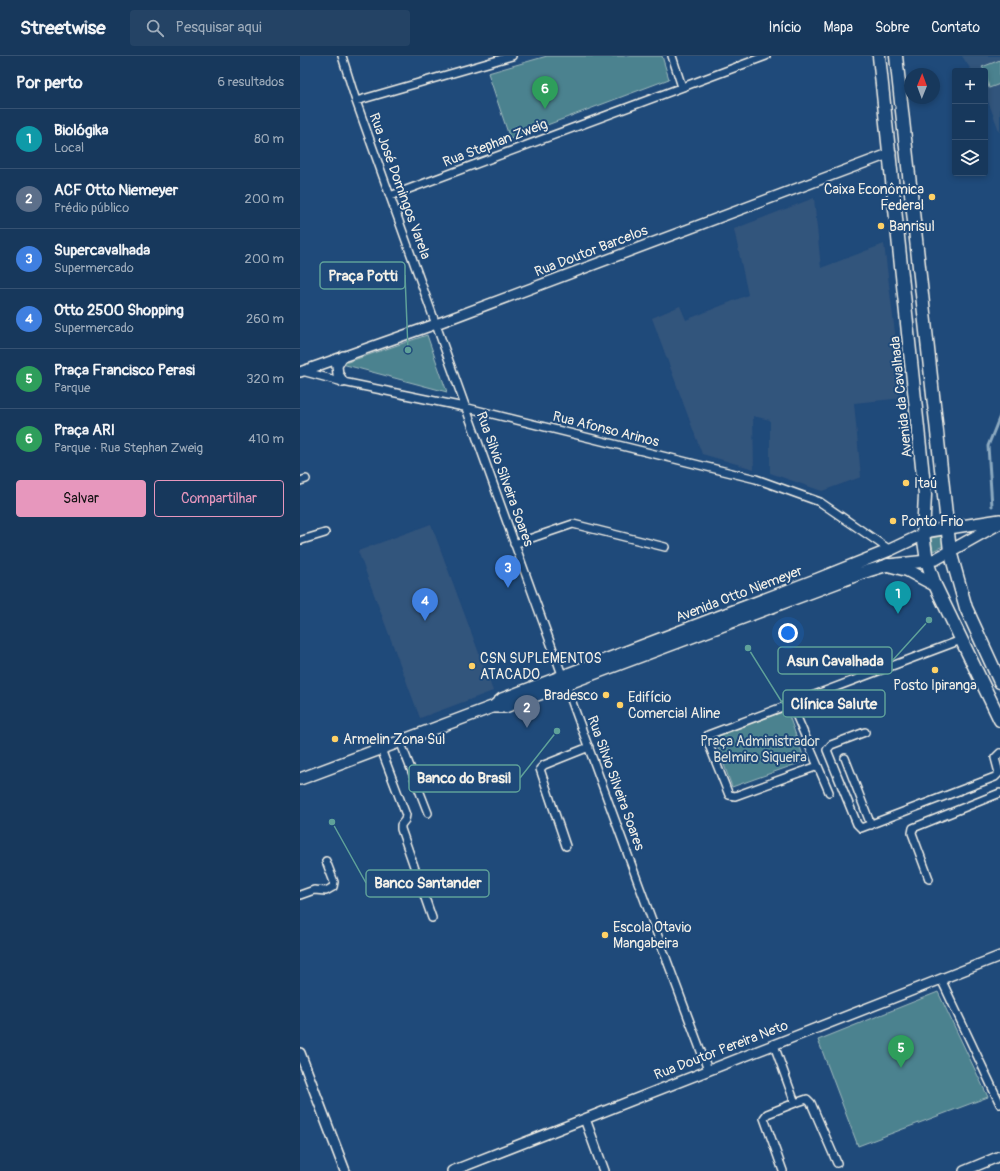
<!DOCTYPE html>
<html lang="pt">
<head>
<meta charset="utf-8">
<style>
	body { margin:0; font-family:Pangolin,sans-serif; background:#244365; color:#f1f3f6 }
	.controls { position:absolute; right:12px; top:12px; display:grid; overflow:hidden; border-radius:4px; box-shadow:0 2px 6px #0003 }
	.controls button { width:36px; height:36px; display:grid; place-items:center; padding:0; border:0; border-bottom:1px solid #365272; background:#17385c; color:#f1f3f6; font:20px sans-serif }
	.compass { position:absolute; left:604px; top:12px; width:36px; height:36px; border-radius:50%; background:#17385c; box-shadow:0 2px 6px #0003; rotate:1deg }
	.you { position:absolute; left:488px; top:577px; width:14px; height:14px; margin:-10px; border:3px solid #fff; border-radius:50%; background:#1a73e8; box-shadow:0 0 0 6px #1a73e833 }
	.badge { display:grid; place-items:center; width:26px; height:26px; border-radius:50%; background:#e797bd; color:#fff; font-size:13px; font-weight:700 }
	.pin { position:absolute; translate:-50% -33px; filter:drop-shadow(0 1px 2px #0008) }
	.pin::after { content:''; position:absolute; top:21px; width:14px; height:12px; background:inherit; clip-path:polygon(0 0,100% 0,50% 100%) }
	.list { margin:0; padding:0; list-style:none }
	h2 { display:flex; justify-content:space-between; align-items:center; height:52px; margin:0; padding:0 16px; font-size:17px }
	h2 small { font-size:13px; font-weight:400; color:#9eacbb }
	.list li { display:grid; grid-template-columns:26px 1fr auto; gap:12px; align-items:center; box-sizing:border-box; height:60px; padding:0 16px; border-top:1px solid #365272 }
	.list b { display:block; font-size:15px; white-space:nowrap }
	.list p { margin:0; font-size:13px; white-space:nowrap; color:#9eacbb }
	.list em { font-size:13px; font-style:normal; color:#9eacbb }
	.actions { display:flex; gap:8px; padding:12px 16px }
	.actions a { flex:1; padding:9px 0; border:1px solid #e797bd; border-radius:4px; text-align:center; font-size:14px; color:#e797bd }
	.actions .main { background:#e797bd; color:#111 }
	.icon { flex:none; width:22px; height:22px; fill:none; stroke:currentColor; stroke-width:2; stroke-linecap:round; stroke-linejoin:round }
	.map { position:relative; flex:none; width:700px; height:1115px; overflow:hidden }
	header { display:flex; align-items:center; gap:24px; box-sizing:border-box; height:56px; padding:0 20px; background:#17385c; border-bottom:1px solid #365272 }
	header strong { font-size:19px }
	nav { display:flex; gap:22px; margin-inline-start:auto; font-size:14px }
	.search { width:280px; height:36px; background:#244365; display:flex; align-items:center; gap:10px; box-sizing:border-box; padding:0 14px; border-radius:4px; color:#9eacbb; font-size:15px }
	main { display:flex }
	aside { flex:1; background:#17385c }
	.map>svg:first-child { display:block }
</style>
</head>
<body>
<header>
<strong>Streetwise</strong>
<div class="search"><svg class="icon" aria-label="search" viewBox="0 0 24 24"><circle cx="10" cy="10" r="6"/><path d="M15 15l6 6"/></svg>Pesquisar aqui</div>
<nav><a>Início</a><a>Mapa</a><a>Sobre</a><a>Contato</a></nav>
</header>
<main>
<aside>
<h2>Por perto<small>6 resultados</small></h2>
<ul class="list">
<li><span class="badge" style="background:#0f9aa8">1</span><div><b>Biológika</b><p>Local</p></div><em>80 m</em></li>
<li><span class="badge" style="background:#5c6f8a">2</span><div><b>ACF Otto Niemeyer</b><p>Prédio público</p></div><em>200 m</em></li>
<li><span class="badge" style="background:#3f7fe0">3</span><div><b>Supercavalhada</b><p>Supermercado</p></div><em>200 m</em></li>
<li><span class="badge" style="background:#3f7fe0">4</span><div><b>Otto 2500 Shopping</b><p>Supermercado</p></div><em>260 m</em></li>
<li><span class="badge" style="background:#2e9e5b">5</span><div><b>Praça Francisco Perasi</b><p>Parque</p></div><em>320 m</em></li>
<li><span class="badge" style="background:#2e9e5b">6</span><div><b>Praça ARI</b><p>Parque · Rua Stephan Zweig</p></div><em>410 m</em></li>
</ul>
<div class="actions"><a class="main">Salvar</a><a>Compartilhar</a></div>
</aside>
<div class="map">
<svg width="700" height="1115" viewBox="0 0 700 1115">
	<rect width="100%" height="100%" fill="#1f4a7a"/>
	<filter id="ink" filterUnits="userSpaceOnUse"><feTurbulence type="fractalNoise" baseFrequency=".025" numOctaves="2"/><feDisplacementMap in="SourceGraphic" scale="8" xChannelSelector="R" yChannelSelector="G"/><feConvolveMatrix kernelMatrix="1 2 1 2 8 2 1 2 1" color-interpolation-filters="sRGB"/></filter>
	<g filter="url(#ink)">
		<!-- built -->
		<path fill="#33547c" d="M662 0H700V77L685 37V15H672Z
			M514 142 521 212 584 188 603 342 554 347 561 421 522 435 470 417V364L453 360 454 413 402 398 352 262 380 250 386 264 448 239 434 173Z
			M131 468 193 635 120 662 58 495Z"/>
		<!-- green -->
		<path fill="#4c828f" stroke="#a0babc" d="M247 0H362L369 23 210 83 188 17Z
			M700 4V28L689 32 685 15 682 11Z
			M127 279 147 336 42 308Z
			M642 480 643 490 633 495 631 482Z
			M487 654 505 705 432 731 414 681Z
			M638 936 688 1041 558 1090 518 984Z"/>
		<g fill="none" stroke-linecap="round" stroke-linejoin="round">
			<!-- stream -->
			<path stroke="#8daac0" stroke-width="3" d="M692 450 688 390 700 360"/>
			<defs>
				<path id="minor" d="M42 0 56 45C172 369 287 693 408 1014
					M372 0 382 31
					M56 45 212 0
					M90 140 466 0
					M2 315 43 326 164 351 456 423 520 446 590 494
					M0 425 6 423
					M2 484 25 477
					M214 488 273 468 365 491
					M491 647 529 736
					M565 676 531 689 527 694 557 768 561 772 695 721 699 717 695 702 700 697
					M100 685 128 757
					M81 693 106 759 105 764 101 769V773L132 862
					M545 702 571 769
					M518 710 435 740 429 739 407 684 408 679 661 584
					M266 790 240 713 244 709 289 691
					M629 823 612 777 613 772 700 737
					M0 839 14 834 26 835 33 831 34 826 26 805
					M641 923 700 1048
					M474 989 495 1047 467 1058 464 1062 483 1115
					M495 1047 507 1043 511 1047 537 1107"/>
				<path id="tertiary" d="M43 300 37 310 38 318 43 326
					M0 316 136 268 591 97
					M0 997 45 1115
					M285 1063 304 1115
					M152 1115 700 900
					M664 1115 700 1100"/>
				<path id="secondary" d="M193 651 202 643 518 523 590 494 630 475 700 464
					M0 723 192 651H205L568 515 588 509 627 505 636 503 700 467"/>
				<path id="primary" d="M579 0 625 439 623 478 627 505 635 529 700 664
					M596 0 650 495 666 552 700 626
					M588 509 607 514 635 529"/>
			</defs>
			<!-- minor casing -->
			<use href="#minor" stroke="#f4f1e8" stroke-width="10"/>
			<!-- tertiary casing -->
			<use href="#tertiary" stroke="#f4f1e8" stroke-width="12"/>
			<!-- secondary casing -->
			<use href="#secondary" stroke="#f4f1e8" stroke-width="14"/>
			<!-- primary casing -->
			<use href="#primary" stroke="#f4f1e8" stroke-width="15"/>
			<!-- minor -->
			<use href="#minor" stroke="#1f4a7a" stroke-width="7"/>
			<!-- tertiary -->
			<use href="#tertiary" stroke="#1f4a7a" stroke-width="9"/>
			<!-- secondary -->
			<use href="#secondary" stroke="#1f4a7a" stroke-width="11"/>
			<!-- primary -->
			<use href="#primary" stroke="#1f4a7a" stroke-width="12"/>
		</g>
	</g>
	<!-- markers -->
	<g fill="#ffd166" stroke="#1f4a7a" stroke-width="1.5">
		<circle cx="632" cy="141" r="4"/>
		<circle cx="581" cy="170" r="4"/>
		<circle cx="606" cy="427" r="4"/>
		<circle cx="593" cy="465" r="4"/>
		<circle cx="172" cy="610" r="4"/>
		<circle cx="635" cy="614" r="4"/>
		<circle cx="306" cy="639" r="4"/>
		<circle cx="320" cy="649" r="4"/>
		<circle cx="35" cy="683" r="4"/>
		<circle cx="305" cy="879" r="4"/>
	</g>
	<g text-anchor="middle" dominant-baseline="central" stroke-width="4" stroke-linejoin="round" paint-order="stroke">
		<!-- street labels -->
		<g font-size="14" fill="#f4f1e8" stroke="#1f4a7a">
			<text transform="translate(195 87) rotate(-21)">Rua Stephan Zweig</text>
			<text transform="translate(100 130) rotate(70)">Rua José Domingos Varela</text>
			<text transform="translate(291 195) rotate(-21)">Rua Doutor Barcelos</text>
			<text transform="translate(601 341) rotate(-96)">Avenida da Cavalhada</text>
			<text transform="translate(306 373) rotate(14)">Rua Afonso Arinos</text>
			<text transform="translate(205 423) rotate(70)">Rua Silvio Silveira Soares</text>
			<text transform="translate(439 538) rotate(-21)">Avenida Otto Niemeyer</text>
			<text transform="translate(316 727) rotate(70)">Rua Silvio Silveira Soares</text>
			<text transform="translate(421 994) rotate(-21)">Rua Doutor Pereira Neto</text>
		</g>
		<!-- poi labels -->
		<g font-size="14" fill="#f4f1e8" stroke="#1f4a7a" text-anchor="start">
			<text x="624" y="133" text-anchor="end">Caixa Econômica<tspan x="624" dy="16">Federal</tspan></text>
			<text x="589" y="170">Banrisul</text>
			<text x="614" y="427">Itaú</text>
			<text x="601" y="465">Ponto Frio</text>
			<text x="180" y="602">CSN SUPLEMENTOS<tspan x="180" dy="16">ATACADO</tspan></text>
			<text x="635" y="629" text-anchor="middle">Posto Ipiranga</text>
			<text x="298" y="639" text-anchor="end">Bradesco</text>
			<text x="328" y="641">Edifício<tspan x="328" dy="16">Comercial Aline</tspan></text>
			<text x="43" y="683">Armelin Zona Sul</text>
			<text x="313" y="871">Escola Otavio<tspan x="313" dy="16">Mangabeira</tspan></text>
		</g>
		<!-- park labels -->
		<g font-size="14" fill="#dbe0db" stroke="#1f4a7a">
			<text x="460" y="685">Praça Administrador<tspan x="460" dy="16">Belmiro Siqueira</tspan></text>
		</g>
	</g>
	<!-- callouts -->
	<path fill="none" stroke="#5fa199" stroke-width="1.5" d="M108 294L105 219M629 564L592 605M448 592L483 648M257 675L220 722M32 766L66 827"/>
	<g fill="#5fa199" stroke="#1f4a7a" stroke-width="1.5">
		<circle cx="108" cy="294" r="4"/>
		<circle cx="629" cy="564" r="4"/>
		<circle cx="448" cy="592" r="4"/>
		<circle cx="257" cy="675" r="4"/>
		<circle cx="32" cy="766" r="4"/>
	</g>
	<g fill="#1f4a7a" stroke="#5fa199" stroke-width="1.5">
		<rect x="20" y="206" width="85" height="27" rx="4"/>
		<rect x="478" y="591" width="114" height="27" rx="4"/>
		<rect x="483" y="634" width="102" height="27" rx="4"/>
		<rect x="109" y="709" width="111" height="27" rx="4"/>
		<rect x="66" y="814" width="123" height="27" rx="4"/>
	</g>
	<g font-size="15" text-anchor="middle" font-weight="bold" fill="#f4f1e8">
		<text x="63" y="225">Praça Potti</text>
		<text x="535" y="610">Asun Cavalhada</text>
		<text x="534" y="653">Clínica Salute</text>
		<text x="164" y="727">Banco do Brasil</text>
		<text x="128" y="832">Banco Santander</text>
	</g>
</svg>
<div class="controls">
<button>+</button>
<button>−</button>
<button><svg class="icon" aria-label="layers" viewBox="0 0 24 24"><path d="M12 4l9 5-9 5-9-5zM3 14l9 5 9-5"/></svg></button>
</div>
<svg class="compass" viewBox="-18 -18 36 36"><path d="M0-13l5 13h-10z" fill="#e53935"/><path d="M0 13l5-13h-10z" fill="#9eacbb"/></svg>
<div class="you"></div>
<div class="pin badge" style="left:598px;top:558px;background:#0f9aa8">1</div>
<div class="pin badge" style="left:227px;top:672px;background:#5c6f8a">2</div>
<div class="pin badge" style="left:208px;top:532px;background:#3f7fe0">3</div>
<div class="pin badge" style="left:125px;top:565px;background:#3f7fe0">4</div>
<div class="pin badge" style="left:601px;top:1012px;background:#2e9e5b">5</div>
<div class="pin badge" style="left:245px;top:53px;background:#2e9e5b">6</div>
</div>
</main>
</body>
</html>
